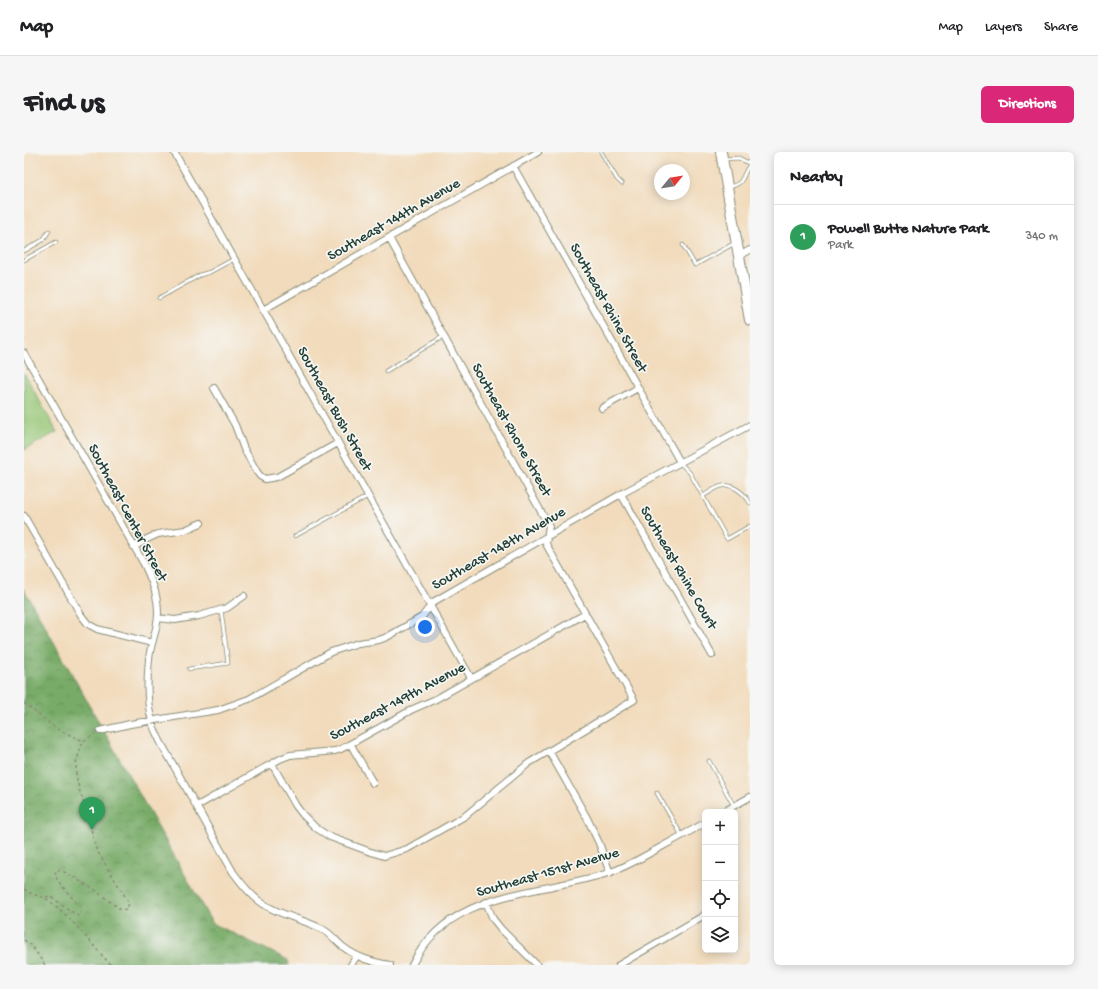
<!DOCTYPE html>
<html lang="en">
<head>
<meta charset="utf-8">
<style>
	body { margin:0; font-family:"Gochi Hand",sans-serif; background:#f6f6f6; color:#202124 }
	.controls { position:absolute; right:12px; bottom:12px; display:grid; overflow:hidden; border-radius:6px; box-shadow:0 2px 10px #0003 }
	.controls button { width:36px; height:36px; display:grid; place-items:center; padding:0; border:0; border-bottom:1px solid #e0e0e0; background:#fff; color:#202124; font:20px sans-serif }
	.compass { position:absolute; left:630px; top:12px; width:36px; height:36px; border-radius:50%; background:#fff; box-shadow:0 2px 10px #0003; rotate:60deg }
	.you { position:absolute; left:401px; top:475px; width:14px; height:14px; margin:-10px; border:3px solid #fff; border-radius:50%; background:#1a73e8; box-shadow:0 0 0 6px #1a73e833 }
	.badge { display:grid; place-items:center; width:26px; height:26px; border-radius:50%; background:#db2777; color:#fff; font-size:13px; font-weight:700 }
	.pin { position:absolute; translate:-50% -33px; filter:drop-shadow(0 1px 2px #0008) }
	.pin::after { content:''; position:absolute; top:21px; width:14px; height:12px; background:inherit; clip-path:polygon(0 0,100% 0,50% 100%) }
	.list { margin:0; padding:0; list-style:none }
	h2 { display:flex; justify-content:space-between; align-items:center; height:52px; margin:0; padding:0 16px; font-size:17px }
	h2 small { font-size:13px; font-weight:400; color:#757577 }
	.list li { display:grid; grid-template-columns:26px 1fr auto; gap:12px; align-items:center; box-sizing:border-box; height:64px; padding:0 16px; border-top:1px solid #e0e0e0 }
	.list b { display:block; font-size:15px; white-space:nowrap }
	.list p { margin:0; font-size:13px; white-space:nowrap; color:#757577 }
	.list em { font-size:13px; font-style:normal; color:#757577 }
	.icon { flex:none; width:22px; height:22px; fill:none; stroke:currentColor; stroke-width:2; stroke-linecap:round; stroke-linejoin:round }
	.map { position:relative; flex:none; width:726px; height:813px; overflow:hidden; border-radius:6px }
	header { display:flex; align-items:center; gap:24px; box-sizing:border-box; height:56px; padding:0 20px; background:#fff; border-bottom:1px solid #e0e0e0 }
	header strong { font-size:19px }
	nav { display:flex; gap:22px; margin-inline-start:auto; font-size:14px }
	.intro { display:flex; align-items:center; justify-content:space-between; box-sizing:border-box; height:96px; padding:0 24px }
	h1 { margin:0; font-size:28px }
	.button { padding:10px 18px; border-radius:6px; background:#db2777; color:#fff; font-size:14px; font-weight:700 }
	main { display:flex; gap:24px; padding:0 24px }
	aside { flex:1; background:#fff; border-radius:6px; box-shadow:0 2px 10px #0003 }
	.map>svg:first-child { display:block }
</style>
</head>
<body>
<header>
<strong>Map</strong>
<nav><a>Map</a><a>Layers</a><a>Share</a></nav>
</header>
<div class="intro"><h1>Find us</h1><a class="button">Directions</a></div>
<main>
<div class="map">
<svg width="726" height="813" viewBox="0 0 726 813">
	<defs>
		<pattern id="forest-crowns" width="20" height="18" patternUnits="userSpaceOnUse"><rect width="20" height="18" fill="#78ab67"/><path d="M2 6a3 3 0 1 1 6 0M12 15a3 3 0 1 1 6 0" fill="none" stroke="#628c56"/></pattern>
	</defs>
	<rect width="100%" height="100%" fill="#f6f6f2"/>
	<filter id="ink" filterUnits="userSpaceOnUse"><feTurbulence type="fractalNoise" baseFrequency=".025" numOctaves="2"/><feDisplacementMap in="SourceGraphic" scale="8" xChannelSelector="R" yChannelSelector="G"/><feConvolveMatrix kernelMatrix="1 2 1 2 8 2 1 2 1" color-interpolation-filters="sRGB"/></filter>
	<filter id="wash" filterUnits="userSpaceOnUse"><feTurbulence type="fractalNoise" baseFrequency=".012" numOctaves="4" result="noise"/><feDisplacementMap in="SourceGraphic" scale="16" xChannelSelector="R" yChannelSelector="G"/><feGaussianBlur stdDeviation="0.9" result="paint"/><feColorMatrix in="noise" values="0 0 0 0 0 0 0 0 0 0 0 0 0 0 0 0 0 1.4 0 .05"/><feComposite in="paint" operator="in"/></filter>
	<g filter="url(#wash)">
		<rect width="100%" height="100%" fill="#f2dbbc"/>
		<!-- green -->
		<path fill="#96c676" stroke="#5a8255" d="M0 221 33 280 0 298Z"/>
		<!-- forest -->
		<path fill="url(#forest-crowns)" stroke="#4c744e" d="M0 437 188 771 264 808 265 813H0Z"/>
	</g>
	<g filter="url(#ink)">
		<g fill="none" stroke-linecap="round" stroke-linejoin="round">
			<defs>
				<path id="service" d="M577 0 593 27 598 32
					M699 7 715 6 726 12
					M705 35C723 31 717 22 726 13
					M659 93 671 113 711 91
					M0 99 19 88 25 79
					M0 108 32 90
					M135 146 176 123 186 120 210 107
					M362 219 420 184
					M656 311 666 321 703 387 726 374
					M679 344C685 341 692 335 698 334 709 331 722 343 726 351
					M271 384 344 344
					M165 517 204 511 197 458
					M685 609 710 654
					M633 641 658 684"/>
				<path id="minor" d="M150 0 447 526
					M489 14 656 310
					M715 104 726 98
					M239 158 514 0
					M0 201 120 412C129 431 137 450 133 471 131 484 126 495 125 507 123 527 122 550 128 569 129 576 133 582 136 589L209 720C217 731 226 743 238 751 256 764 280 767 300 778 307 782 312 789 318 794 333 806 348 810 366 813
					M190 236 211 273 220 297 233 320 236 324 241 327 253 325 314 291
					M578 256 614 236
					M597 342 688 503
					M0 364 57 463 64 472 73 477 128 491
					M110 395 123 387 134 382 161 378 177 371
					M134 466 151 468 175 464 203 456 220 444
					M76 579 106 572 194 558 225 547 307 500 334 491 355 488 363 485 398 465 409 450 597 342 726 273
					M327 593 349 631
					M525 599 563 666 575 691 586 721
					M248 612 272 654 279 663 292 676 306 685 344 699 360 704 383 697 441 664 505 611 610 548 522 392 525 374 365 86
					M173 654 256 607 266 603 311 599 317 597 389 557 412 547 561 462
					M699 660 726 645
					M462 750 469 767 477 777 513 813
					M327 813 332 805
					M388 813C425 737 515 743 584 721 599 716 614 708 628 700 646 690 663 681 681 671
					M595 813 679 764 681 762"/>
				<path id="primary" d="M697 0 726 168"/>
			</defs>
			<!-- service casing -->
			<use href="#service" stroke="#888c78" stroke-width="4.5"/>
			<!-- minor casing -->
			<use href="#minor" stroke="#888c78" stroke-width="8"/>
			<!-- primary casing -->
			<use href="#primary" stroke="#888c78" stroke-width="12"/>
			<!-- path -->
			<path stroke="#888c78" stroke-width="1.5" stroke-dasharray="3 3" stroke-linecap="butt" d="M0 551 33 577 59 589
				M0 737C8 744 19 743 27 750 50 768 67 792 87 813
				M22 745 26 744 54 764 57 760 56 755 33 728 31 719 37 718 71 738 97 758 103 757 105 751 72 697 63 660 55 637 52 623V611L59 589 71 582
				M0 788 7 793 21 813"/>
			<!-- service -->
			<use href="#service" stroke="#fff" stroke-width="3"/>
			<!-- minor -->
			<use href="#minor" stroke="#fff" stroke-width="6"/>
			<!-- primary -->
			<use href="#primary" stroke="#fff" stroke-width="10"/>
		</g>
	</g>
	<g text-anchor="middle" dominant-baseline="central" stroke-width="3.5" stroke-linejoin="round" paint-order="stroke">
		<!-- street labels -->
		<g font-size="15" fill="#1f3d34" stroke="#f6f6f2">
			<text transform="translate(370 68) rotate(-30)">Southeast 144th Avenue</text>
			<text transform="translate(584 156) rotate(61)">Southeast Rhine Street</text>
			<text transform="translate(310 257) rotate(61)">Southeast Bush Street</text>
			<text transform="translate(487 278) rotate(61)">Southeast Rhone Street</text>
			<text transform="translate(103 361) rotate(62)">Southeast Center Street</text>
			<text transform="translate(475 397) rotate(-30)">Southeast 148th Avenue</text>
			<text transform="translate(654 416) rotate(60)">Southeast Rhine Court</text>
			<text transform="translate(374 550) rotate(-28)">Southeast 149th Avenue</text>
			<text transform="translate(524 721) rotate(-16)">Southeast 151st Avenue</text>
		</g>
	</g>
</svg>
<div class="controls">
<button>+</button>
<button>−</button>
<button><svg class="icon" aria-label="locate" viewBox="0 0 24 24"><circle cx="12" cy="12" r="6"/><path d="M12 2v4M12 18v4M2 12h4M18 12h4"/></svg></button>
<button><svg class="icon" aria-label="layers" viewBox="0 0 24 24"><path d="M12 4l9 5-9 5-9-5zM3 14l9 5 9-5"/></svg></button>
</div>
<svg class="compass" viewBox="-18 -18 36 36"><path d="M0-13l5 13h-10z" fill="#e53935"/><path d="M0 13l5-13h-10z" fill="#757577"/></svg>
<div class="you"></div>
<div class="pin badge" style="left:68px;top:678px;background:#2e9e5b">1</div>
</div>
<aside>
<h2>Nearby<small></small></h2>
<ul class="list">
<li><span class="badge" style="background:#2e9e5b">1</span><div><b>Powell Butte Nature Park</b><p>Park</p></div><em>340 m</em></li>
</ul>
</aside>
</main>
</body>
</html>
